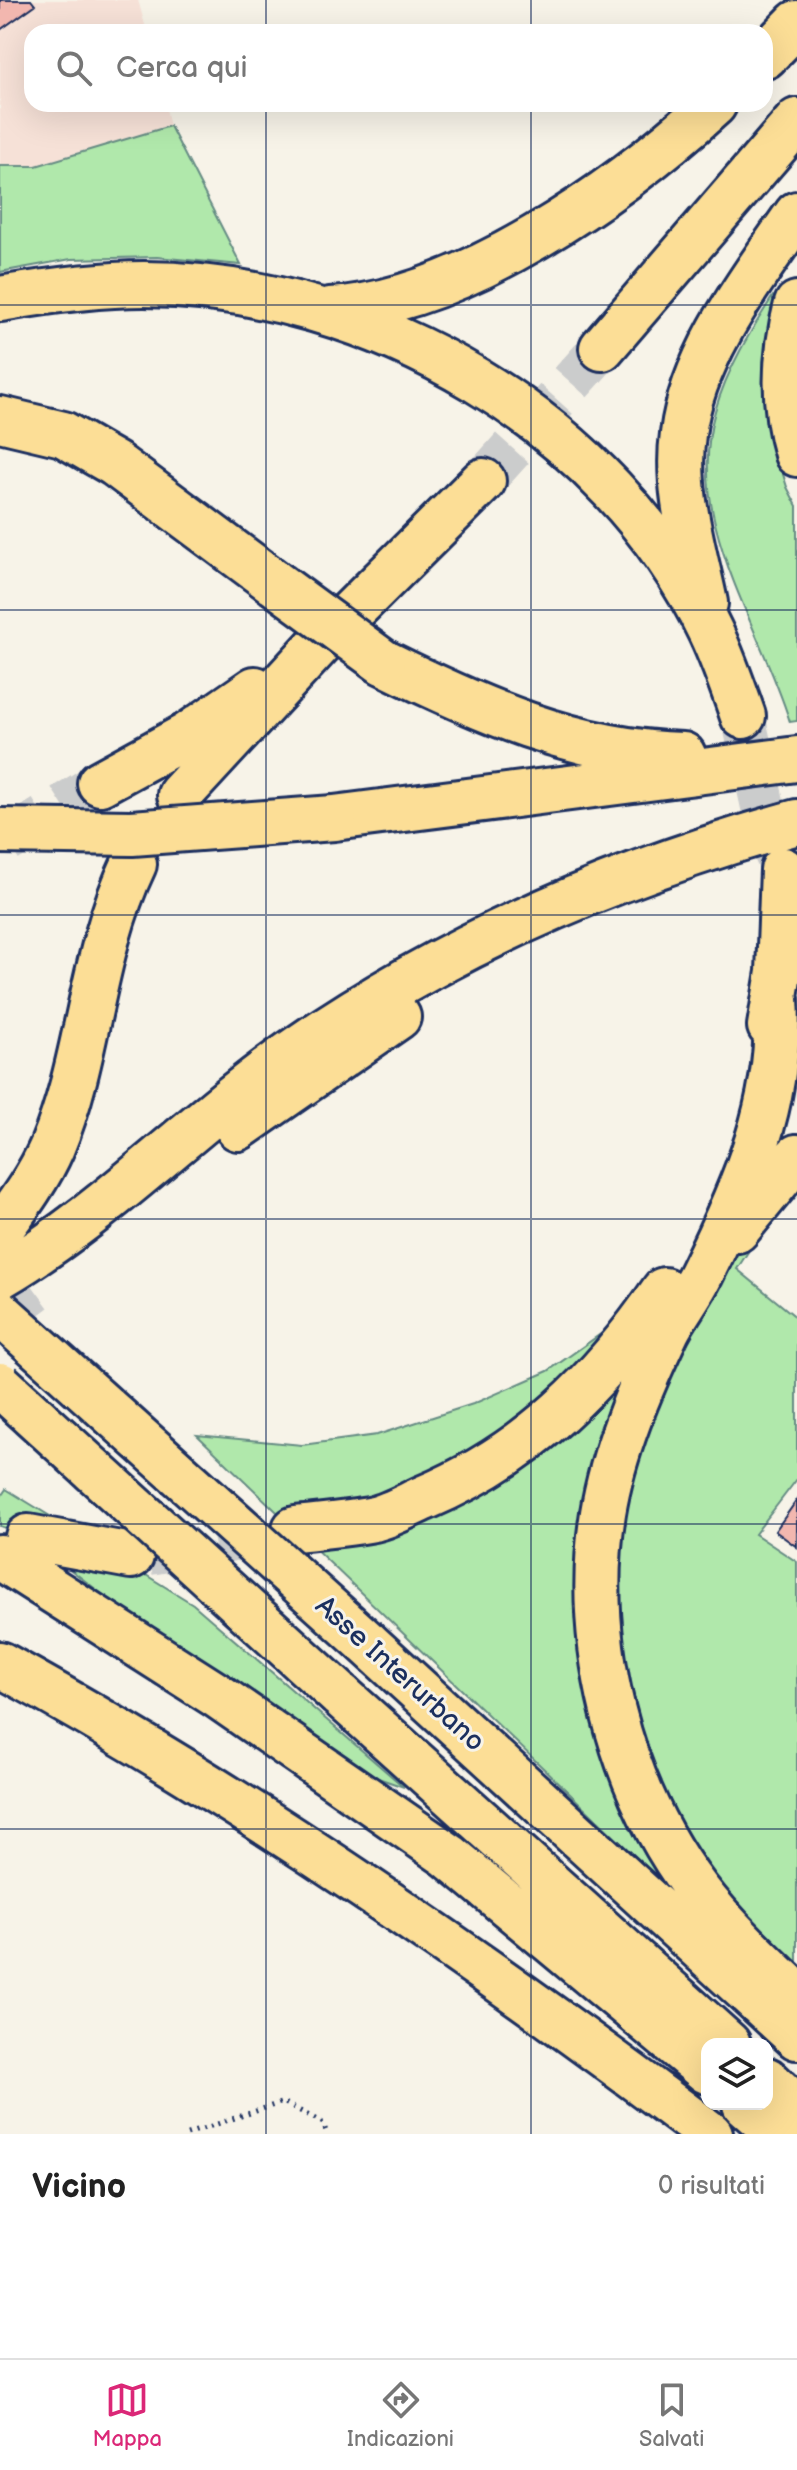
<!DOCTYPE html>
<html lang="it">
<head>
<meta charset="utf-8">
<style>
	body { margin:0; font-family:"Balsamiq Sans",sans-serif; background:#f6f6f6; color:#222 }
	.controls { position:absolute; right:24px; bottom:24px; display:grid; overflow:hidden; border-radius:16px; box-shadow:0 8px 32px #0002 }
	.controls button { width:72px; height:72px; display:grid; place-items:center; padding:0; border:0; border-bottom:2px solid #e0e0e0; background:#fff; color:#222; font:40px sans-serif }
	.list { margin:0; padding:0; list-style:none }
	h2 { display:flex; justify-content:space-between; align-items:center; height:104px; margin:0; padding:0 32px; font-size:34px }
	h2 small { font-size:26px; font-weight:400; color:#767676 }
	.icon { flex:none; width:44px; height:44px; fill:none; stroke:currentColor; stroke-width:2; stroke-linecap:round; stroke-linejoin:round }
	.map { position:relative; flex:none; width:797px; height:2134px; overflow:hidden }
	.search { position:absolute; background:#fff; box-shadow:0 8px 32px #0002; left:24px; right:24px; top:24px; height:88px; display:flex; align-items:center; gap:20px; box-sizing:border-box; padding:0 28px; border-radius:24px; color:#767676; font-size:30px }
	.sheet { height:224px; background:#fff }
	nav { display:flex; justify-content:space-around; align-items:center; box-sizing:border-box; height:112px; border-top:2px solid #e0e0e0; background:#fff; font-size:22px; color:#767676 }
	nav a { display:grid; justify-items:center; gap:4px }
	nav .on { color:#db2777 }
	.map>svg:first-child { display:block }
</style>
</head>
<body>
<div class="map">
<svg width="797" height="2134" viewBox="0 0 797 2134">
	<rect width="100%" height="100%" fill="#f7f3e8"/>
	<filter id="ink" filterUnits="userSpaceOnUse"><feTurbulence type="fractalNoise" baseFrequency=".0125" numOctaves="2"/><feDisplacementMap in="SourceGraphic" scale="16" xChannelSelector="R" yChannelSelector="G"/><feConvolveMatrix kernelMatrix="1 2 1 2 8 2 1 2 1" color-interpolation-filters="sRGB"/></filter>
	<g filter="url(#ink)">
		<!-- built -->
		<path fill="#f6e1d7" d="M0 0H138L147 32H32V104H165L170 126 36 166H0Z"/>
		<!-- green -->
		<path fill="#b0e8ab" stroke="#668c84" stroke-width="2" d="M170 126 241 265 157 257 71 259 0 272V166H36Z
			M773 296 780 301 773 442 787 487 797 506V721L790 722C759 622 684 520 715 411 727 369 750 332 773 296Z
			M740 1244 748 1252 737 1269 797 1318V1479L755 1534 797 1562V1973L683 1848 630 1706 616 1625 617 1552 628 1481 652 1401Z
			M656 1295 586 1536 674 1894 197 1435 302 1445 377 1435 473 1404 548 1371Z
			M6 1489 193 1604 404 1787 378 1778 198 1655 154 1634 28 1537 0 1526V1498Z"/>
		<!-- building -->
		<path fill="#f2b7af" stroke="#1b2f5e" stroke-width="2" d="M0 0H31L35 5 0 30Z
			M797 1500V1547L775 1531Z"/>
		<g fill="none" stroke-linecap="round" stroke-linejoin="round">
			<!-- highway-tunnel -->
			<path stroke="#cbcccc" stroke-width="44" stroke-dasharray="44 22" stroke-linecap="butt" d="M483 481 602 348
				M743 716 771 843 781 864
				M7 841 100 783
				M0 1316 39 1287
				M149 1553 278 1532"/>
			<defs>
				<path id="highway" d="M765 56 797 23
					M0 299C47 291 96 284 144 284 373 285 611 423 710 631 723 658 733 687 743 716
					M797 304C784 354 782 404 797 454
					M330 310C462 302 618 192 714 104
					M602 348 797 121
					M0 419 63 434 115 464 275 583
					M705 603C694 549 675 490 683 434 693 354 752 279 797 214
					M383 662C478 709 575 752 683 755
					M100 783 188 735 255 689
					M180 795 325 638 483 481
					M334 818 797 759
					M776 999C783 1098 744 1187 701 1274 691 1294 677 1312 667 1331 640 1388 613 1451 603 1513 583 1641 618 1786 697 1890 726 1928 762 1962 797 1995
					M770 1026 779 972 783 870
					M238 1128 398 1017
					M0 1230C19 1204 39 1177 52 1147 90 1056 90 956 134 864
					M737 1230 797 1157
					M0 1276C108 1213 195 1119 298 1048 449 944 620 871 797 822
					M295 1529C321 1526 348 1524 374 1519 391 1515 408 1505 424 1498 527 1455 602 1381 664 1290
					M28 1537 131 1556
					M0 1557 218 1696 449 1856 707 2071
					M366 1642 797 2037
					M0 1664C248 1800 484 1964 710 2134
					M340 1695 728 2044
					M767 2080 797 2108
					M745 2104 779 2134"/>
			</defs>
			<!-- highway casing -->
			<use href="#highway" stroke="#1b2f5e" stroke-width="50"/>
			<!-- path -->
			<path stroke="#1b2f5e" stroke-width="5" stroke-dasharray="2 6" stroke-linecap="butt" d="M187 2134 283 2102 323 2123 327 2134"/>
			<!-- highway -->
			<use href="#highway" stroke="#fcde96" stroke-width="44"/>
			<defs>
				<path id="highway-bridge" d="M275 583 383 662
					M0 831 132 833 334 818
					M0 1313 366 1642
					M0 1385 340 1695"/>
			</defs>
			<!-- highway-bridge casing -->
			<use href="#highway-bridge" stroke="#1b2f5e" stroke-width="50" stroke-linecap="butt"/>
			<!-- highway-bridge -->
			<use href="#highway-bridge" stroke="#fcde96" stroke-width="44"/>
		</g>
	</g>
	<!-- grid -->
	<path fill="none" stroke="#1b2f5e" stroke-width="2" stroke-opacity="0.55" d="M266 0V32M531 0V32M266 104V2134M531 104V2134M0 305H797M0 610H797M0 915H797M0 1219H797M0 1524H797M0 1829H797"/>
	<g text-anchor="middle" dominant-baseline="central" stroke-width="6" stroke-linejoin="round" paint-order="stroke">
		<!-- street labels -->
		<g font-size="28" fill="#1b2f5e" stroke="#f7f3e8">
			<text transform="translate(400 1674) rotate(42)">Asse Interurbano</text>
		</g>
	</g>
</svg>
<div class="controls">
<button><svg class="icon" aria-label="layers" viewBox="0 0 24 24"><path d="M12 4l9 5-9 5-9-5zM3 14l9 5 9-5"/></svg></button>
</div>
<div class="search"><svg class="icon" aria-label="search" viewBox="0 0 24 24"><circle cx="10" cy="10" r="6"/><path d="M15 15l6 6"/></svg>Cerca qui</div>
</div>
<section class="sheet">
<h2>Vicino<small>0 risultati</small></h2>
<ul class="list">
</ul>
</section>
<nav>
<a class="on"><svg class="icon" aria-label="map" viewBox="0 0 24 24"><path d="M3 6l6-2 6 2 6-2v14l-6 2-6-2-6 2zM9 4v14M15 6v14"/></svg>Mappa</a>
<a><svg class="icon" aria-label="directions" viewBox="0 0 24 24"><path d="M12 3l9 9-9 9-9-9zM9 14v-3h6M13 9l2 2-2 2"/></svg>Indicazioni</a>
<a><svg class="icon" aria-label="saved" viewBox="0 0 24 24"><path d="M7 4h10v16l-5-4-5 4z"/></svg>Salvati</a>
</nav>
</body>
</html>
